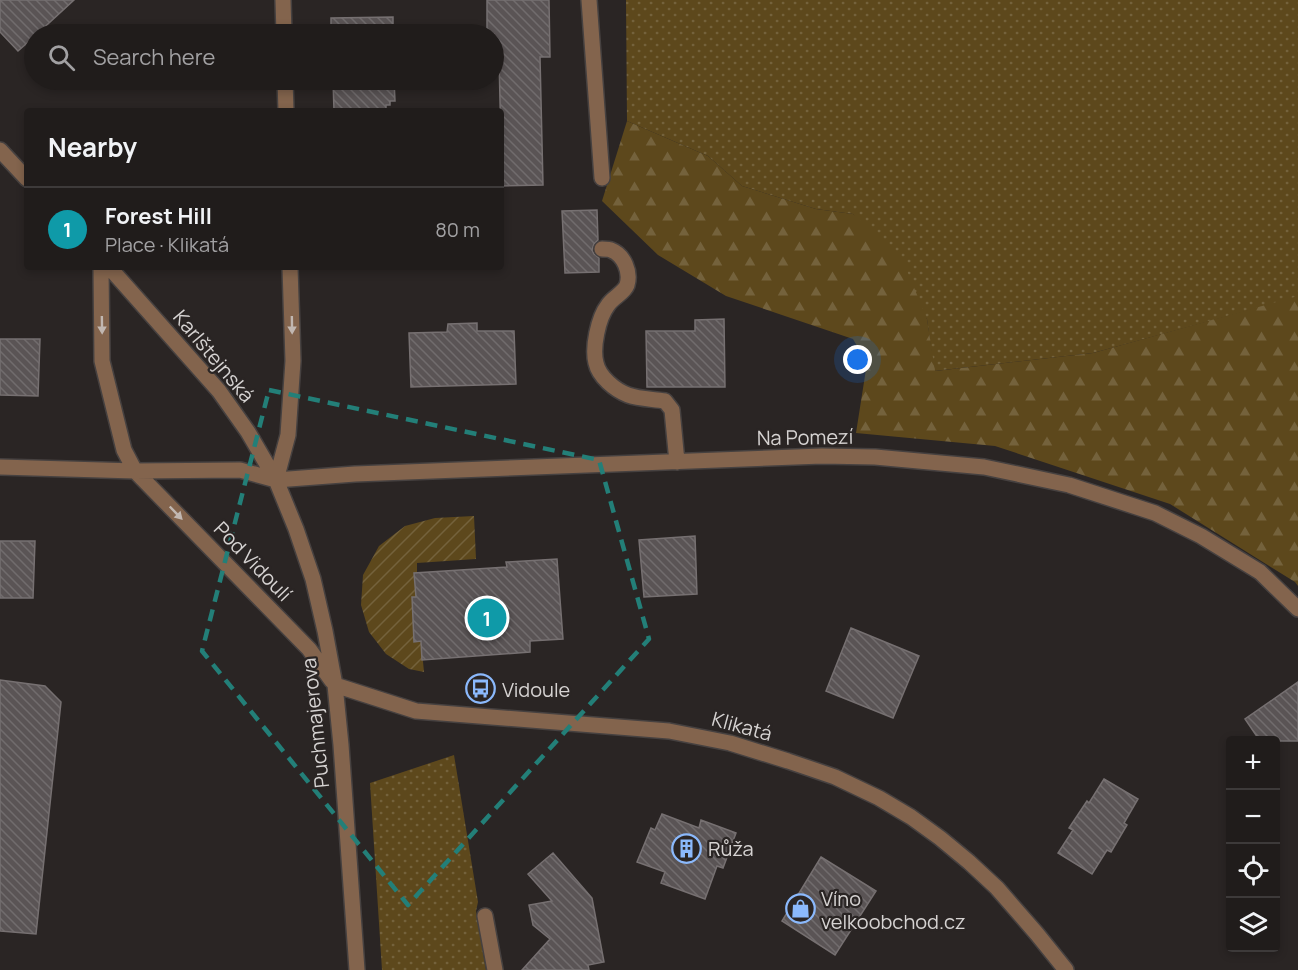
<!DOCTYPE html>
<html lang="en">
<head>
<meta charset="utf-8">
<style>
	body { margin:0; font-family:Manrope,sans-serif; background:#2d2928; color:#f1f3f6 }
	.controls { position:absolute; right:18px; bottom:18px; display:grid; overflow:hidden; border-radius:6px; box-shadow:0 3px 9px #0003 }
	.controls button { width:54px; height:54px; display:grid; place-items:center; padding:0; border:0; border-bottom:2px solid #3d3a3a; background:#201c1b; color:#f1f3f6; font:30px sans-serif }
	.you { position:absolute; left:858px; top:360px; width:21px; height:21px; margin:-15px; border:4px solid #fff; border-radius:50%; background:#1a73e8; box-shadow:0 0 0 9px #1a73e833 }
	.badge { display:grid; place-items:center; width:39px; height:39px; border-radius:50%; background:#ea580c; color:#fff; font-size:20px; font-weight:700 }
	.pin { position:absolute; translate:-50% -50%; border:3px solid #fff; box-shadow:0 2px 6px #0006 }
	.list { margin:0; padding:0; list-style:none }
	h2 { display:flex; justify-content:space-between; align-items:center; height:78px; margin:0; padding:0 24px; font-size:26px }
	h2 small { font-size:20px; font-weight:400; color:#a2a1a3 }
	.list li { display:grid; grid-template-columns:39px 1fr auto; gap:18px; align-items:center; box-sizing:border-box; height:84px; padding:0 24px; border-top:2px solid #3d3a3a }
	.list b { display:block; font-size:22px; white-space:nowrap }
	.list p { margin:0; font-size:20px; white-space:nowrap; color:#a2a1a3 }
	.list em { font-size:20px; font-style:normal; color:#a2a1a3 }
	.icon { flex:none; width:33px; height:33px; fill:none; stroke:currentColor; stroke-width:2; stroke-linecap:round; stroke-linejoin:round }
	.map { position:relative; flex:none; width:1298px; height:970px; overflow:hidden }
	.search { position:absolute; background:#201c1b; box-shadow:0 3px 9px #0003; left:24px; top:24px; width:480px; height:66px; display:flex; align-items:center; gap:15px; box-sizing:border-box; padding:0 21px; border-radius:33px; color:#a2a1a3; font-size:22px }
	.panel { position:absolute; background:#201c1b; box-shadow:0 3px 9px #0003; left:24px; top:108px; width:480px; height:162px; border-radius:6px }
	.map>svg:first-child { display:block }
</style>
</head>
<body>
<div class="map">
<svg width="1298" height="970" viewBox="0 0 1298 970">
	<defs>
		<pattern id="grass-dots" width="8" height="8" patternUnits="userSpaceOnUse" patternTransform="scale(1.5)"><rect width="8" height="8" fill="#5d481c"/><path d="M2 2h.1M6 6h.1" fill="none" stroke="#74623c" stroke-width="1.8" stroke-linecap="round"/></pattern>
		<pattern id="forest-firs" width="22" height="20" patternUnits="userSpaceOnUse" patternTransform="scale(1.5)"><rect width="22" height="20" fill="#5d481c"/><path d="M5 1l3.5 6h-7zM16 11l3.5 6h-7z" fill="#74623c"/></pattern>
		<pattern id="garden-furrows" width="10" height="10" patternUnits="userSpaceOnUse" patternTransform="scale(1.5)"><rect width="10" height="10" fill="#5d481c"/><path d="M-1 1l2-2M0 10L10 0M9 11l2-2" fill="none" stroke="#74623c"/></pattern>
		<pattern id="building-back-hatch" width="6" height="6" patternUnits="userSpaceOnUse" patternTransform="scale(1.5)"><rect width="6" height="6" fill="#5a5455"/><path d="M-1 5l2 2M0 0l6 6M5-1l2 2" fill="none" stroke="#716c6d"/></pattern>
	</defs>
	<rect width="100%" height="100%" fill="#2a2524"/>
	<!-- grass -->
	<path fill="url(#grass-dots)" d="M626 0H1298V297L1093 353 934 371 927 319 853 214 816 209 742 186 708 156 627 121Z
		M454 755 478 902 476 911 486 970H382L370 783Z"/>
	<!-- forest -->
	<path fill="url(#forest-firs)" d="M627 121 708 156 742 186 816 209 853 214 903 261 927 319 935 371 1093 353 1298 296V586L1295 582 1170 504 995 446 856 433 867 363 853 339 726 296 658 255 602 201Z"/>
	<!-- garden -->
	<path fill="url(#garden-furrows)" d="M474 516 476 559 417 563V573H414L416 597 415 642 421 641 424 672 409 669 386 654 369 632 361 605 363 575 379 546 405 526 435 518Z"/>
	<!-- building -->
	<path fill="url(#building-back-hatch)" stroke="#767071" stroke-width="1.5" d="M0 0H74L37 34H34V37L18 51 0 32Z
		M487 0H549L550 57H540L543 185 502 186 499 58H494V34H487Z
		M393 17V34H331V18Z
		M333 80H394L395 101H390V105H386V111H334Z
		M597 210 598 240 594 244 592 250 594 254 599 258V272L565 273 562 211Z
		M724 319 725 387H647L646 331H695V320Z
		M477 323V331H514L516 384 411 387 409 333 447 332 448 324Z
		M0 339H40L38 396 0 395Z
		M695 536 697 594 644 597 639 540Z
		M0 541H35L33 598H0Z
		M557 559 563 639 530 641V652L422 660 421 641 414 642 412 597H416L414 573 507 567 506 562Z
		M851 628 919 656 893 718 826 691Z
		M0 680 45 686 61 702 36 934 0 931Z
		M1298 682V741H1260L1245 719Z
		M1104 779 1138 799 1124 823 1127 825 1111 852 1107 850 1092 874 1058 853 1073 830 1069 828 1087 801 1089 803Z
		M662 814 699 828 701 820 736 833 723 868 717 866 705 899 661 883 665 872 637 862 651 828 655 830Z
		M553 853 592 898 604 962 588 965 589 970H522L550 939 533 925 529 905 552 901 528 874Z
		M821 857 876 891 835 955 782 921Z"/>
	<g fill="none" stroke-linecap="round" stroke-linejoin="round">
		<defs>
			<path id="minor" d="M283 0 284 34
				M589 0 602 178
				M285 80 286 111
				M0 150 27 179
				M602 249C605 249 609 249 611 250 624 255 631 272 627 285 624 293 612 298 608 305 598 318 592 348 596 363 599 377 615 390 628 395 639 399 653 399 665 401L672 410 677 462
				M101 267 102 361 124 450 135 471 309 649 332 681
				M109 267 219 391 248 432 276 480 296 529 313 579 325 631 335 685 341 745 357 970
				M0 467 135 471 240 470 276 480 355 474 822 456 875 457 984 467 1069 485 1155 513 1201 536 1260 572 1298 609
				M276 480 288 435 293 361 290 267
				M335 685 416 711 669 731 730 743 788 761 835 777 879 798 911 817 940 838 969 862 997 888 1037 934 1066 970
				M485 916 495 970"/>
		</defs>
		<!-- minor casing -->
		<use href="#minor" stroke="#464140" stroke-width="18"/>
		<!-- minor -->
		<use href="#minor" stroke="#83644d" stroke-width="15"/>
	</g>
	<!-- one-way arrows -->
	<defs><path id="oneway-solid" d="M-6-.8H1V-3.2L6.5 0L1 3.2V.8H-6Z" transform="scale(1.5)"/></defs>
	<g fill="#c1b7b1">
		<use href="#oneway-solid" transform="translate(102 325) rotate(89)"/>
		<use href="#oneway-solid" transform="translate(292 325) rotate(89)"/>
		<use href="#oneway-solid" transform="translate(176 513) rotate(46)"/>
	</g>
	<!-- marked area -->
	<path fill="none" stroke="#237f78" stroke-width="4.5" stroke-dasharray="12 8" stroke-linejoin="round" d="M269 390 599 460 649 639 408 905 202 651Z"/>
	<!-- icons -->
	<defs>
		<symbol id="bus-ring" viewBox="-11 -11 22 22"><circle r="9.5" fill="#2a2524" stroke="#8bb9fc" stroke-width="1.5"/><path d="M-5-6H5V4H4V6H2V4H-2V6H-4V4H-5ZM-3.5-4V0h7V-4ZM-3.5 1.2v1.5H-2V1.2ZM2 1.2v1.5H3.5V1.2Z" fill="#8bb9fc"/></symbol>
		<symbol id="building-ring" viewBox="-11 -11 22 22"><circle r="9.5" fill="#2a2524" stroke="#8bb9fc" stroke-width="1.5"/><path d="M-4-6H4V6H1V3H-1V6H-4ZM-2.5-4.3h1.7v1.8h-1.7ZM.8-4.3h1.7v1.8H.8ZM-2.5-1h1.7V.8h-1.7ZM.8-1h1.7V.8H.8Z" fill="#8bb9fc"/></symbol>
		<symbol id="shop-ring" viewBox="-11 -11 22 22"><circle r="9.5" fill="#2a2524" stroke="#8bb9fc" stroke-width="1.5"/><path d="M-5-2.5h2.3a2.7 3.5 0 0 1 5.4 0H5L5.5 6h-11ZM-1.5-2.5h3a1.5 2.3 0 0 0-3 0Z" fill="#8bb9fc"/></symbol>
	</defs>
	<g fill-rule="evenodd">
		<use href="#bus-ring" x="464" y="672" width="33" height="33"/>
		<use href="#building-ring" x="670" y="832" width="33" height="33"/>
		<use href="#shop-ring" x="784" y="892" width="33" height="33"/>
	</g>
	<g text-anchor="middle" dominant-baseline="central" stroke-width="4.5" stroke-linejoin="round" paint-order="stroke">
		<!-- street labels -->
		<g font-size="20" fill="#d6d3d2" stroke="#2a2524">
			<text transform="translate(214 356) rotate(50)">Karlštejnská</text>
			<text transform="translate(805 437) rotate(-1)">Na Pomezí</text>
			<text transform="translate(253 561) rotate(46)">Pod Vidoulí</text>
			<text transform="translate(315 723) rotate(-96)">Puchmajerova</text>
			<text transform="translate(742 726) rotate(15)">Klikatá</text>
		</g>
		<!-- poi labels -->
		<g font-size="20" fill="#d6d3d2" stroke="#2a2524" text-anchor="start">
			<text x="502" y="689">Vidoule</text>
			<text x="708" y="848">Růža</text>
			<text x="821" y="898">Víno<tspan x="821" dy="23">velkoobchod.cz</tspan></text>
		</g>
	</g>
</svg>
<div class="controls">
<button>+</button>
<button>−</button>
<button><svg class="icon" aria-label="locate" viewBox="0 0 24 24"><circle cx="12" cy="12" r="6"/><path d="M12 2v4M12 18v4M2 12h4M18 12h4"/></svg></button>
<button><svg class="icon" aria-label="layers" viewBox="0 0 24 24"><path d="M12 4l9 5-9 5-9-5zM3 14l9 5 9-5"/></svg></button>
</div>
<div class="you"></div>
<div class="pin badge" style="left:487px;top:618px;background:#0f9aa8">1</div>
<div class="search"><svg class="icon" aria-label="search" viewBox="0 0 24 24"><circle cx="10" cy="10" r="6"/><path d="M15 15l6 6"/></svg>Search here</div>
<section class="panel">
<h2>Nearby<small></small></h2>
<ul class="list">
<li><span class="badge" style="background:#0f9aa8">1</span><div><b>Forest Hill</b><p>Place · Klikatá</p></div><em>80 m</em></li>
</ul>
</section>
</div>
</body>
</html>
